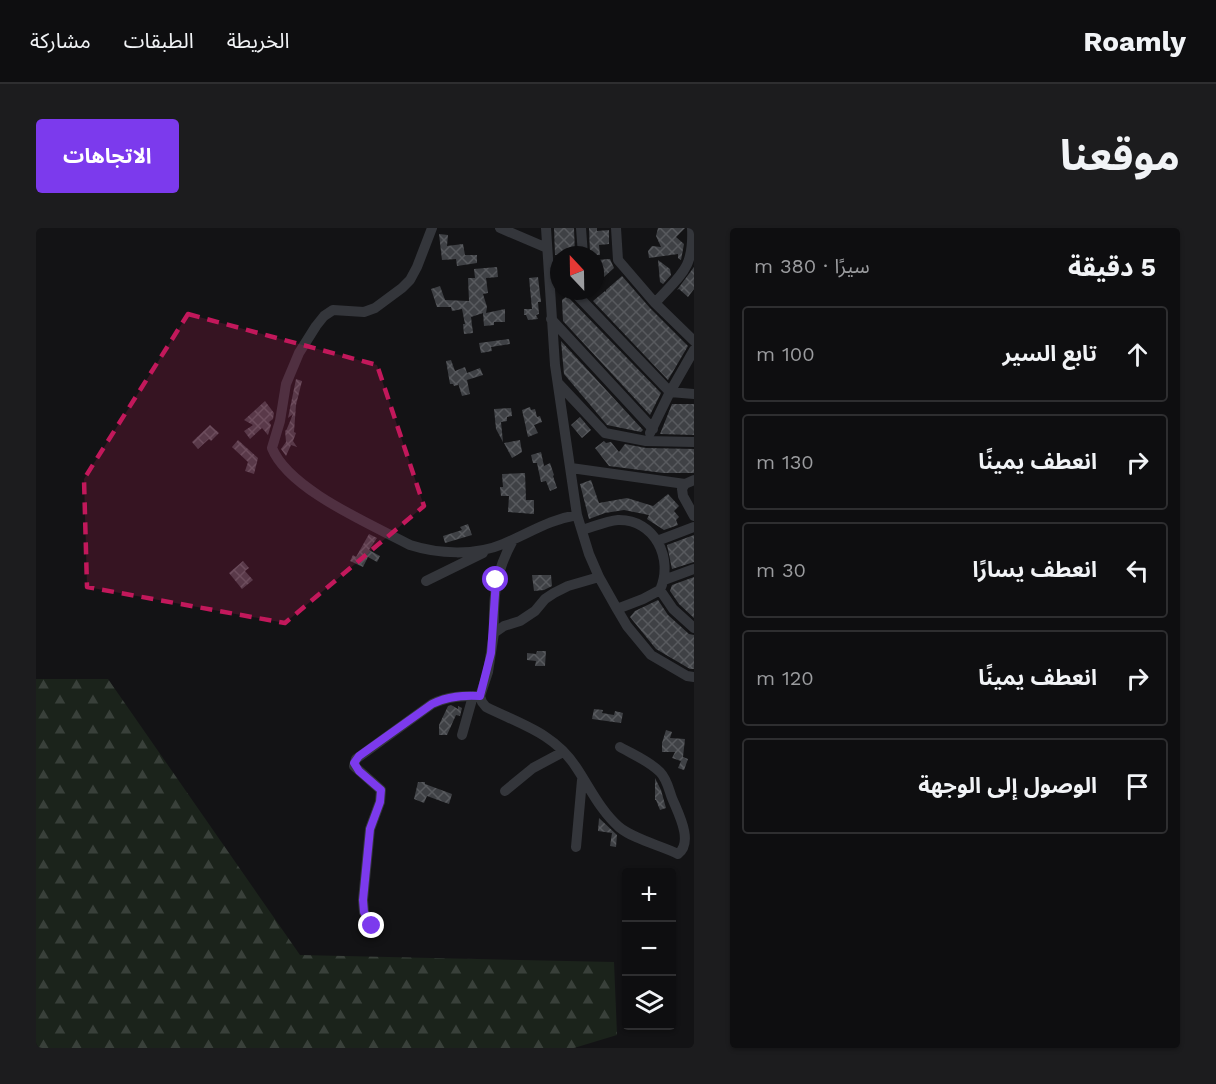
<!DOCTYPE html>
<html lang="ar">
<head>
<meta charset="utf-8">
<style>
	body { margin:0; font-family:"Work Sans","Noto Sans Arabic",sans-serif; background:#1c1c1e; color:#f1f3f6; direction:rtl }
	.controls { position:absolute; right:18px; bottom:18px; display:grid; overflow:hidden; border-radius:6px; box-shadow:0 2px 4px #0004 }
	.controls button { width:54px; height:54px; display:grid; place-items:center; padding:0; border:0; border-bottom:2px solid #2e2e30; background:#0e0e10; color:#f1f3f6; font:30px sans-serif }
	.compass { position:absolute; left:514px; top:18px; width:54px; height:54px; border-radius:50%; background:#0e0e10; box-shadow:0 2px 4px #0004; rotate:338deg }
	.stop { position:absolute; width:18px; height:18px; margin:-14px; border:4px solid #7c3aed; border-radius:50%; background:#fff }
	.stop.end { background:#7c3aed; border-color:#fff; box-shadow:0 2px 6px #0008 }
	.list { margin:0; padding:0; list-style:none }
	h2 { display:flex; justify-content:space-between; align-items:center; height:78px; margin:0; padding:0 24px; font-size:26px }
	h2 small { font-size:20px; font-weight:400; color:#9b9c9f }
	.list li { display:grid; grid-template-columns:39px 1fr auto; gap:18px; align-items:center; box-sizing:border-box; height:96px; margin:0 12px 12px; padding:0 12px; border:2px solid #2e2e30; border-radius:6px }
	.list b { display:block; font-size:22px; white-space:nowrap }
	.list em { font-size:20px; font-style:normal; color:#9b9c9f }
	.icon { flex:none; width:33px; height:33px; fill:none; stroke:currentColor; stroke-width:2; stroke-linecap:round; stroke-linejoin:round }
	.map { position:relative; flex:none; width:658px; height:820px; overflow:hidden; direction:ltr; border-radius:6px }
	header { display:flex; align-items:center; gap:36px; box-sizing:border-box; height:84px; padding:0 30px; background:#0e0e10; border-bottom:2px solid #2e2e30 }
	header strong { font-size:28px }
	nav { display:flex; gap:33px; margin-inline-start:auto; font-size:21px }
	.intro { display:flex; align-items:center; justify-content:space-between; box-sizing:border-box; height:144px; padding:0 36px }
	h1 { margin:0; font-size:42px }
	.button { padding:15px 27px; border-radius:6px; background:#7c3aed; color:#fff; font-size:21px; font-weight:700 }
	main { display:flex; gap:36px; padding:0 36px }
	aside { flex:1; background:#0e0e10; border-radius:6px; box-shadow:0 2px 4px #0004 }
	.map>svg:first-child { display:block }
</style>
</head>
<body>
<header>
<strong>Roamly</strong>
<nav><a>الخريطة</a><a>الطبقات</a><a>مشاركة</a></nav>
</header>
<div class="intro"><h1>موقعنا</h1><a class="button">الاتجاهات</a></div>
<main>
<aside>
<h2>5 دقيقة<small>سيرًا · 380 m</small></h2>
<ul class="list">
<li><svg class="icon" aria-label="ahead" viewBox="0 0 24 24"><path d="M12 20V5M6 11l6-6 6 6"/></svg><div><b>تابع السير</b></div><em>100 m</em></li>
<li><svg class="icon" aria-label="right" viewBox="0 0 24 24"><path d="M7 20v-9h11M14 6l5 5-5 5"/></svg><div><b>انعطف يمينًا</b></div><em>130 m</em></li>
<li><svg class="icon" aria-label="left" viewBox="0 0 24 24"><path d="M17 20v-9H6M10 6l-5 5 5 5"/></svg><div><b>انعطف يسارًا</b></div><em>30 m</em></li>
<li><svg class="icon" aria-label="right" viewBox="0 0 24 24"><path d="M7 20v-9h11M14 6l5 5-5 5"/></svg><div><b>انعطف يمينًا</b></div><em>120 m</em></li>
<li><svg class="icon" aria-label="arrive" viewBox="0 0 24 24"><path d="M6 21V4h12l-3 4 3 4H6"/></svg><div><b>الوصول إلى الوجهة</b></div></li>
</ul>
</aside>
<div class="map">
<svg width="658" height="820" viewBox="0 0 658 820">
	<defs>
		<pattern id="forest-firs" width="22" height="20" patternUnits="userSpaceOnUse" patternTransform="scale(1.5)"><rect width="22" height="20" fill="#1b231b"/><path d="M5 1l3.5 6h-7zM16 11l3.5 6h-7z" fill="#39403a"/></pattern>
		<pattern id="building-cross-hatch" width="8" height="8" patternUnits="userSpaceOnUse" patternTransform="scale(1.5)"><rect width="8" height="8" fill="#3f4145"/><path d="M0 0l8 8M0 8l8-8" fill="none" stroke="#585a5e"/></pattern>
	</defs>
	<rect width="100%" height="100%" fill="#131315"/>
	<!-- forest -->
	<path fill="url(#forest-firs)" d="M0 451H72L264 727 578 734 581 807 538 820H0Z"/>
	<!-- building -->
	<path fill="url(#building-cross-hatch)" d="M518 0H538L539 27H519Z
		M553 0H561V3L573 2V16L563 17 564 27H554Z
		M622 0H649L640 9 648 16 645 32 642 30V26L613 30 612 23 616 18 625 19 620 8Z
		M403 6 412 7 411 18 427 16 429 27H441V35L421 38 420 31 406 32Z
		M574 31 578 40 568 49 567 40 559 41V32Z
		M622 32 634 41 635 47 627 56 624 54Z
		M461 39 462 49 450 50 452 65 447 66 451 79 450 85 469 81V94H458V97L448 98 447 85 435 89 437 105 428 106 427 96H429L426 81 416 83 415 79H401L395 61 404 58 409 72 433 73 432 50H439L438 41Z
		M658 39V61L652 69 643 61 641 62Z
		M586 48 614 80 652 118 632 152 557 73 569 63 570 64V62Z
		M502 49 505 74H502L503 86 500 87 502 91 492 92 490 87H488V81H496L493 50Z
		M531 68 625 165 614 187 527 93 526 72Z
		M473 111 474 116 455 119 456 123 445 125 443 115Z
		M525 113 607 202 605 204 571 197 528 146Z
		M415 132 419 143 429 139 431 145 444 140 447 147 431 152 434 166 426 168 422 155V157L418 158 417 156H414L410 133Z
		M260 151 266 153 260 177 258 204 260 205 257 213 261 219 255 217 250 228 245 221 250 214 249 202 250 203 257 186 252 190Z
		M229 173 238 185 237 191 233 194 235 197 232 207 226 200 214 211 208 203 217 197 208 192Z
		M636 176H658V207L624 206Z
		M494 179 495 182 499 181 501 189 504 188 506 194 498 197 502 205 492 209 486 182Z
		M475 180 476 188 471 189V193L465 194 467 214 460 201 458 181Z
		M544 189 555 202 546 210 535 197Z
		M174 197 183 205 175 213 173 211 162 221 156 214Z
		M202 212 222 230 218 246 209 243 212 234 196 219Z
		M484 212 486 224 476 230 468 215Z
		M568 213 570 215 575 214 583 224 589 216 610 220 658 221V245H627L573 238 559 220Z
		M505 224 508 238 514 235 518 247 517 248 521 260 514 263 510 253 505 254 501 235H497L495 227Z
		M489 245 490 272H498V286L472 284 473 268H465L464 259H467L466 246Z
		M555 252 563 275 591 270 617 278 632 266 643 278 638 283 643 289 640 292 642 297 628 302 611 291 613 287 588 282 569 285 553 291 544 256Z
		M432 296 436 307 409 315 407 308 426 302 424 299Z
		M333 306 341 310 333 322 344 328 341 334 332 329 327 339 314 333 317 327 320 329Z
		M658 307V334L636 341 631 317Z
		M207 333 213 340 209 343 217 352 206 361 193 345Z
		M496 347H515L516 358 508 362 498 363Z
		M658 349V390L643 376 634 363 636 357Z
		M622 372 632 387 653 406 658 407V441H654L620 421 594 389 599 383Z
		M501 423H510L509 438H499L500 433 491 432V425L500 426Z
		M415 477 422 481V478L426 480 424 488 420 487 411 507H403V497L412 478Z
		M558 481 567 482 566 485 578 487 579 483 587 485 585 495 556 491Z
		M630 502 636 504 634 510 649 511 647 529 652 531 648 542 642 540 645 533 636 530 639 524H626V515Z
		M619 550 625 562 630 580 624 582 620 572H619Z
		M382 554H389V556L416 566 413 576 391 568 388 575 378 571Z
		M563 590 581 607 580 619 574 618 576 605 562 603Z"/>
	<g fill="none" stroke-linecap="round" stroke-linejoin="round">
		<!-- minor -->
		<path stroke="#34363b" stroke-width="10" d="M396 0 381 39 374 52 366 60 339 80 328 84 297 82 288 88 280 98 263 125 250 156 244 193 236 220C253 262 335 296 374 317 402 326 439 328 467 316 494 305 512 292 541 287
			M464 0 511 20
			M510 0 519 137 541 287 553 326 563 349 581 381 607 371 624 362 637 381 658 400
			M545 0 547 27
			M580 0 582 32 619 75
			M656 0C658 41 645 46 619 75L658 113
			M537 63 634 164 658 166
			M515 91 617 201
			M522 155 569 205 610 213 658 214
			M614 205 634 164 658 122
			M535 240 649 256
			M658 252 649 256 646 261 647 268 658 288
			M546 302C557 299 570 293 582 292 619 291 638 331 624 362
			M621 313 658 299
			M563 349 532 358 518 365 509 371 499 383 484 393 468 398 458 405 452 444 444 468 446 474 450 479C484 496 518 505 540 539 554 560 564 582 583 599 599 612 624 617 642 626 658 614 642 585 636 570 633 562 631 551 624 544 613 533 598 527 584 519
			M628 352 658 341
			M390 353 447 325
			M581 381 591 398 615 427 651 448 658 449
			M458 405C457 369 459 345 477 312
			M426 507 437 468
			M469 563 497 540 527 524
			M540 619 546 552
			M336 698 328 684 327 672 334 601 344 574 345 562 318 538 320 531 396 476C412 468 427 468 444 468"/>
	</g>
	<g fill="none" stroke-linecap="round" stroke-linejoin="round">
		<!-- route -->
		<path stroke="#7c3aed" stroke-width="8" d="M336 698 328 684 327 672 334 601 344 574 345 562 323 543 318 535 323 528 396 476C412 468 427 467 444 468L455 425 460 352"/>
	</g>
	<!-- marked area -->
	<path fill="#c2185b" fill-opacity="0.2" stroke="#c2185b" stroke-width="4.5" stroke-dasharray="12 8" stroke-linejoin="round" d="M152 86 341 137 388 278 249 395 51 359 48 251Z"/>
</svg>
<div class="controls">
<button>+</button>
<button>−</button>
<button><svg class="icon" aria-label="layers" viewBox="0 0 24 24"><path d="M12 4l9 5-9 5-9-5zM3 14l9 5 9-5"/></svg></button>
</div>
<svg class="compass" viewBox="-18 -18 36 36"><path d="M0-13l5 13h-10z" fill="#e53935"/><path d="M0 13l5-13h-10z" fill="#9b9c9f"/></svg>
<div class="stop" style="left:460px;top:352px"></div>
<div class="stop end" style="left:336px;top:698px"></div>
</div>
</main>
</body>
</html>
